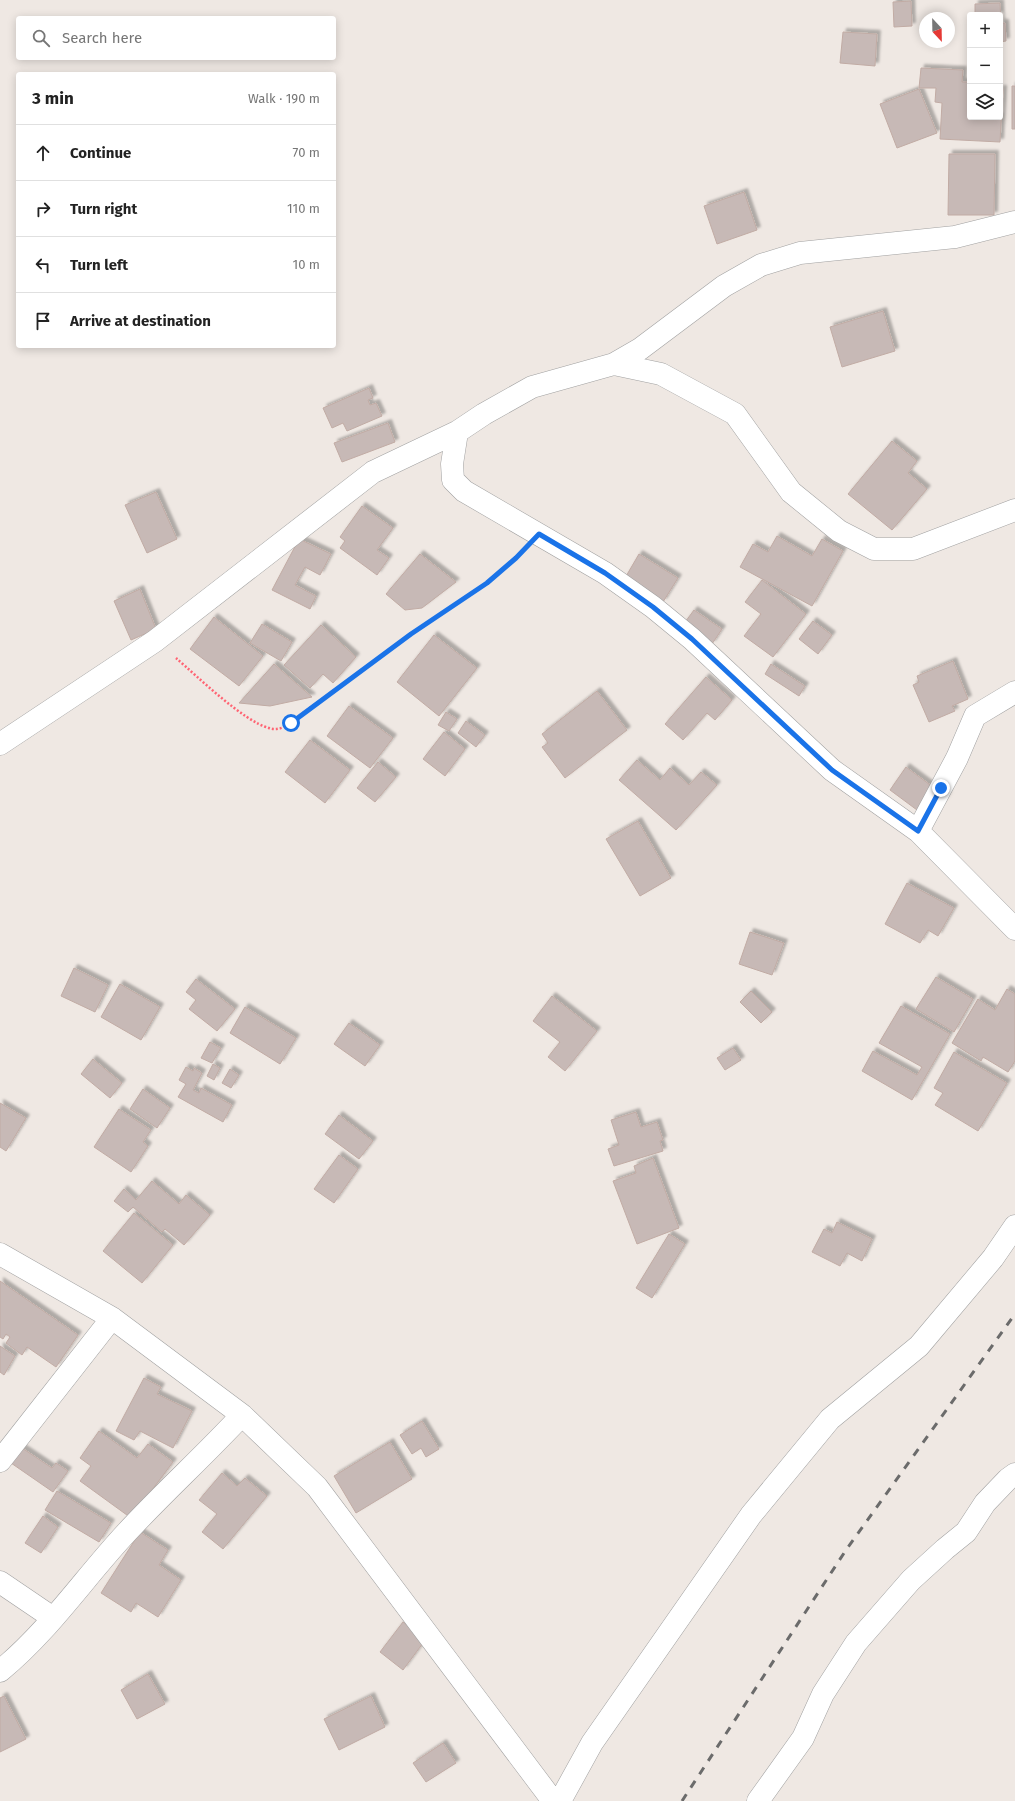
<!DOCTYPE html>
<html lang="en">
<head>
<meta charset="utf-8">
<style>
	body { margin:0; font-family:"Fira Sans",sans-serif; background:#f2f2f2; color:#222 }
	.controls { position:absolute; right:12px; top:12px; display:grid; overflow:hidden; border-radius:4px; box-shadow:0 2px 10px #0003 }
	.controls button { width:36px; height:36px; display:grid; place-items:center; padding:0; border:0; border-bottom:1px solid #e0e0e0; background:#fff; color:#222; font:20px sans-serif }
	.compass { position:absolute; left:919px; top:12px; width:36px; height:36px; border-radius:50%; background:#fff; box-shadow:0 2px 10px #0003; rotate:158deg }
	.stop { position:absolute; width:12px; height:12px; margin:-9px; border:3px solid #1a73e8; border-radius:50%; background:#fff }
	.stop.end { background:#1a73e8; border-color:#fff; box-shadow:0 1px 4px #0008 }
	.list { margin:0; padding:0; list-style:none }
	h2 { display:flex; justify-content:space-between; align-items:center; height:52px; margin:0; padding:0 16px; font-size:17px }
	h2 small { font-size:13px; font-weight:400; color:#767676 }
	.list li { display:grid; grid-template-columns:26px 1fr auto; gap:12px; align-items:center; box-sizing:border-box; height:56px; padding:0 16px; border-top:1px solid #e0e0e0 }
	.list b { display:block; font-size:15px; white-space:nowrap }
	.list em { font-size:13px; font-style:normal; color:#767676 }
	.icon { flex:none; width:22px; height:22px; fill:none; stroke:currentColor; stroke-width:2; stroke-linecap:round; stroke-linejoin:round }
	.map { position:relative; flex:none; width:1015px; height:1801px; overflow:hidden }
	.search { position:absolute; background:#fff; box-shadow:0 2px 10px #0003; left:16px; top:16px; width:320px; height:44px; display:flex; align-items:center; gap:10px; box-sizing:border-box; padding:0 14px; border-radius:4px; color:#767676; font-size:15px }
	.panel { position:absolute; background:#fff; box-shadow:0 2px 10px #0003; left:16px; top:72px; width:320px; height:276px; border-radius:4px }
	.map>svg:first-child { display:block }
</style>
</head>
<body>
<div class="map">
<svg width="1015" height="1801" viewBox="0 0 1015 1801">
	<defs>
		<filter id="shadow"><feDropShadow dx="3.5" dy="-3.5" stdDeviation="1" flood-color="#0004"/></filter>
	</defs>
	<rect width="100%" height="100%" fill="#efe8e3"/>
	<!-- building -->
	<path fill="#c7b9b6" stroke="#c1aba4" filter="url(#shadow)" d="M911 1 912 26 894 27 893 2Z
		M1000 3 1001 23H1005L1006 41 1000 42V15H975V4Z
		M843 32 877 34 875 66 840 63Z
		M921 68 963 70 962 82H970V117H1000V89H1003L1000 142 940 139 942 103 935 102 936 88H919Z
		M1012 86H1015V129H1012Z
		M919 89 937 133 897 148 880 104Z
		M949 154H995L994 215H948Z
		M744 192 757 230 717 244 704 206Z
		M883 311 895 351 842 367 830 327Z
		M369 388 373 398 368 400 370 405 376 403 382 416 347 431 343 423 332 428 323 408Z
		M388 423 395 442 342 462 334 443Z
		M892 441 917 461 908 473 927 489 892 530 848 494Z
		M156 492 177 539 147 553 125 505Z
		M362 506 393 528 377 550 389 558 377 575 340 548 345 541 340 537Z
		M777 536 812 556 822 539 843 551 812 606 740 567 753 544 768 552Z
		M299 539 331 554 320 575 305 567 295 585 316 596 310 609 272 590Z
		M420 554 456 582 422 608 405 610 386 594Z
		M639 554 678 578 663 602 625 578Z
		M762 580 806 614 773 657 744 636 761 614 745 602Z
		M140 589 156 629 131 640 114 601Z
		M694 610 722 629 712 644 683 625Z
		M214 617 263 656 239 686 190 649Z
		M813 621 832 635 818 654 799 639Z
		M262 624 292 642 281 661 250 643Z
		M321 625 356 657 333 683 323 674 310 688 284 665Z
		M434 635 477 668 439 716 397 682Z
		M953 661 968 699 952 706 955 711 929 722 913 685 919 682 917 676Z
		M274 664 312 697 270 706 239 703Z
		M771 664 805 686 799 696 765 674Z
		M706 677 732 700 715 720 707 713 683 740 665 724Z
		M597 691 627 730 565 778 542 747 548 743 542 734Z
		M349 706 393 738 370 768 327 736Z
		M446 712 457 719 449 731 438 725Z
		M466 721 485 735 476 747 458 733Z
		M444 732 465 749 445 776 423 759Z
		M310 740 350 770 325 803 285 772Z
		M637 760 660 780 670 768 689 785 701 772 717 785 676 830 619 780Z
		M378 762 396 777 375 802 357 788Z
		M906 767 933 787 917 810 890 790Z
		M638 821 671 878 640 896 606 839Z
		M907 883 954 908 938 936 928 930 920 943 885 924Z
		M750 932 784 943 772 975 739 964Z
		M74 968 108 985 95 1012 61 996Z
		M936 977 973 999 954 1032 916 1009Z
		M196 979 235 1009 217 1031 189 1009 196 1000 186 992Z
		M120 984 160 1007 141 1040 101 1017Z
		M1007 989 1015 994V1061L1008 1072 983 1057 981 1061 952 1043 978 999 995 1010Z
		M751 991 772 1012 761 1023 740 1002Z
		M552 996 597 1031 565 1071 548 1057 560 1042 533 1021Z
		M901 1006 950 1034 912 1100 862 1071 873 1051 917 1075 922 1067 879 1043Z
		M245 1007 296 1038 280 1064 230 1033Z
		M349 1023 380 1045 365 1066 334 1044Z
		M210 1042 221 1048 212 1063 201 1058Z
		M733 1048 741 1060 725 1070 717 1058Z
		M954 1052 1007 1083 978 1131 935 1105 943 1093 934 1088Z
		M93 1059 122 1083 110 1098 81 1074Z
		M213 1064 220 1068 214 1080 207 1076Z
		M186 1067 193 1071 194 1068 202 1073 193 1090 199 1093 201 1088 232 1105 223 1122 178 1097 186 1084 179 1080Z
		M230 1069 239 1075 231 1088 222 1083Z
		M143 1089 170 1108 157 1128 130 1109Z
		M0 1103 26 1118 6 1151 0 1147Z
		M119 1109 151 1130 143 1142 148 1146 131 1172 94 1147Z
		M636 1112 641 1127 657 1122 663 1140 660 1141 663 1151 614 1166 608 1149 619 1145 611 1120Z
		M339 1115 373 1141 359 1159 325 1134Z
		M339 1155 358 1169 334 1203 314 1189Z
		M653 1158 679 1228 637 1244 613 1181 636 1173 634 1166Z
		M152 1181 179 1204 186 1195 210 1215 184 1245 165 1229 162 1232 133 1207 128 1212 114 1201 124 1189 136 1200Z
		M134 1213 173 1245 142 1283 103 1251Z
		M837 1222 872 1239 862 1261 847 1253 840 1266 812 1252 824 1229 832 1233Z
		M669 1234 685 1244 652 1298 636 1288Z
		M0 1281 78 1335 56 1367 27 1347 22 1355 6 1343 10 1337 6 1334 3 1339 0 1337Z
		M0 1346 15 1356 4 1375 0 1372Z
		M144 1378 161 1387 157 1394 192 1411 173 1448 140 1431 134 1440 116 1431Z
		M422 1421 439 1449 426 1457 421 1448 412 1454 400 1435Z
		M99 1431 137 1458 148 1444 173 1462 131 1518 80 1481 91 1466 80 1458Z
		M390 1442 412 1479 356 1513 334 1476Z
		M22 1448 52 1468 56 1463 68 1471 53 1492 11 1463Z
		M222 1473 237 1486 245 1478 267 1496 223 1549 202 1532 217 1514 199 1500Z
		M57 1491 111 1523 99 1542 45 1510Z
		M43 1516 58 1527 41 1553 25 1543Z
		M140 1532 168 1550 159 1565 181 1580 158 1617 136 1603 131 1612 101 1593Z
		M403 1622 426 1639 403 1670 380 1652Z
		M148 1674 165 1704 137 1719 121 1690Z
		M4 1696 26 1739 0 1752V1698Z
		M371 1696 385 1727 339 1750 324 1719Z
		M443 1743 456 1763 426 1782 413 1763Z"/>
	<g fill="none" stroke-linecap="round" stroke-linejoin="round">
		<defs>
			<path id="street" d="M614 364 661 374 735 414 791 492 839 531 874 549H913L1015 510
				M457 432 452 464 453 480 464 491 605 573 653 607 692 639 832 770 918 831 1015 929
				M0 744 155 641 373 472 457 432 484 414 532 387 614 364 640 349 724 286 761 265 800 253 955 237 1015 222
				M918 831 957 758 975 716 1015 692
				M0 1254 112 1318 242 1415 317 1487 553 1801
				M0 1461 112 1318
				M0 1582 53 1618
				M0 1671C49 1631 84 1578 127 1532 164 1492 205 1455 242 1415
				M560 1801 592 1743 751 1515 830 1419 919 1346 993 1258 1015 1226
				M758 1801 803 1738 823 1694 856 1643 911 1580 945 1549 966 1532 985 1503 1008 1479 1015 1474"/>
		</defs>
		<!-- street casing -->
		<use href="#street" stroke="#a1a1a1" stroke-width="23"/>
		<!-- path -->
		<path stroke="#ff6473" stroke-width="2.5" stroke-dasharray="2 2" stroke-linecap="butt" d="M176 658C198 677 243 721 269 728 274 730 279 729 284 727L411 634 487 583 519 555"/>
		<!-- street -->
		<use href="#street" stroke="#fff" stroke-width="22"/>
		<!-- rail -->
		<path stroke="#6b6b6b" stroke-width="3" stroke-dasharray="8 8" stroke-linecap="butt" d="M682 1801 846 1550 1015 1314"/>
	</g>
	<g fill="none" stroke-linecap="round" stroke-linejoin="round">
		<!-- route -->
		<path stroke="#1a73e8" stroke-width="5" d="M291 723 411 634 487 583 516 558 539 534 605 573 653 607 692 639 832 770 918 831 941 788"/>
	</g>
</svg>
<div class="controls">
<button>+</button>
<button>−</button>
<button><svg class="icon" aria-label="layers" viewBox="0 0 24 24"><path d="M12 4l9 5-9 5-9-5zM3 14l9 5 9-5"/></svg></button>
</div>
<svg class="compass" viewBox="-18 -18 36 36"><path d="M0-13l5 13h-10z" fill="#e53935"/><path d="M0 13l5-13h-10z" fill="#767676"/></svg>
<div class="stop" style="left:291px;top:723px"></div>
<div class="stop end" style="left:941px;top:788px"></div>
<div class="search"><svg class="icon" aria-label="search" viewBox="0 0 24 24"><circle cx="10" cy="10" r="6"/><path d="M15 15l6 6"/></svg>Search here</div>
<section class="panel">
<h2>3 min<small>Walk · 190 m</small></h2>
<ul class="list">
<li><svg class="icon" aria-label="ahead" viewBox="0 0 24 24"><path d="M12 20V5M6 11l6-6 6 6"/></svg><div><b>Continue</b></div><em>70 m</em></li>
<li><svg class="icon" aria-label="right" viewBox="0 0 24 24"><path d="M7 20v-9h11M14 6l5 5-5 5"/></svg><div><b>Turn right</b></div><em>110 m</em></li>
<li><svg class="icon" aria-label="left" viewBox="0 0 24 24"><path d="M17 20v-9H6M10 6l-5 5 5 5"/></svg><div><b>Turn left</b></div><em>10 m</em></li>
<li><svg class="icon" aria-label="arrive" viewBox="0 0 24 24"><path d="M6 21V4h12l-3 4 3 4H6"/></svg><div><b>Arrive at destination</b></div></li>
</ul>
</section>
</div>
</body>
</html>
